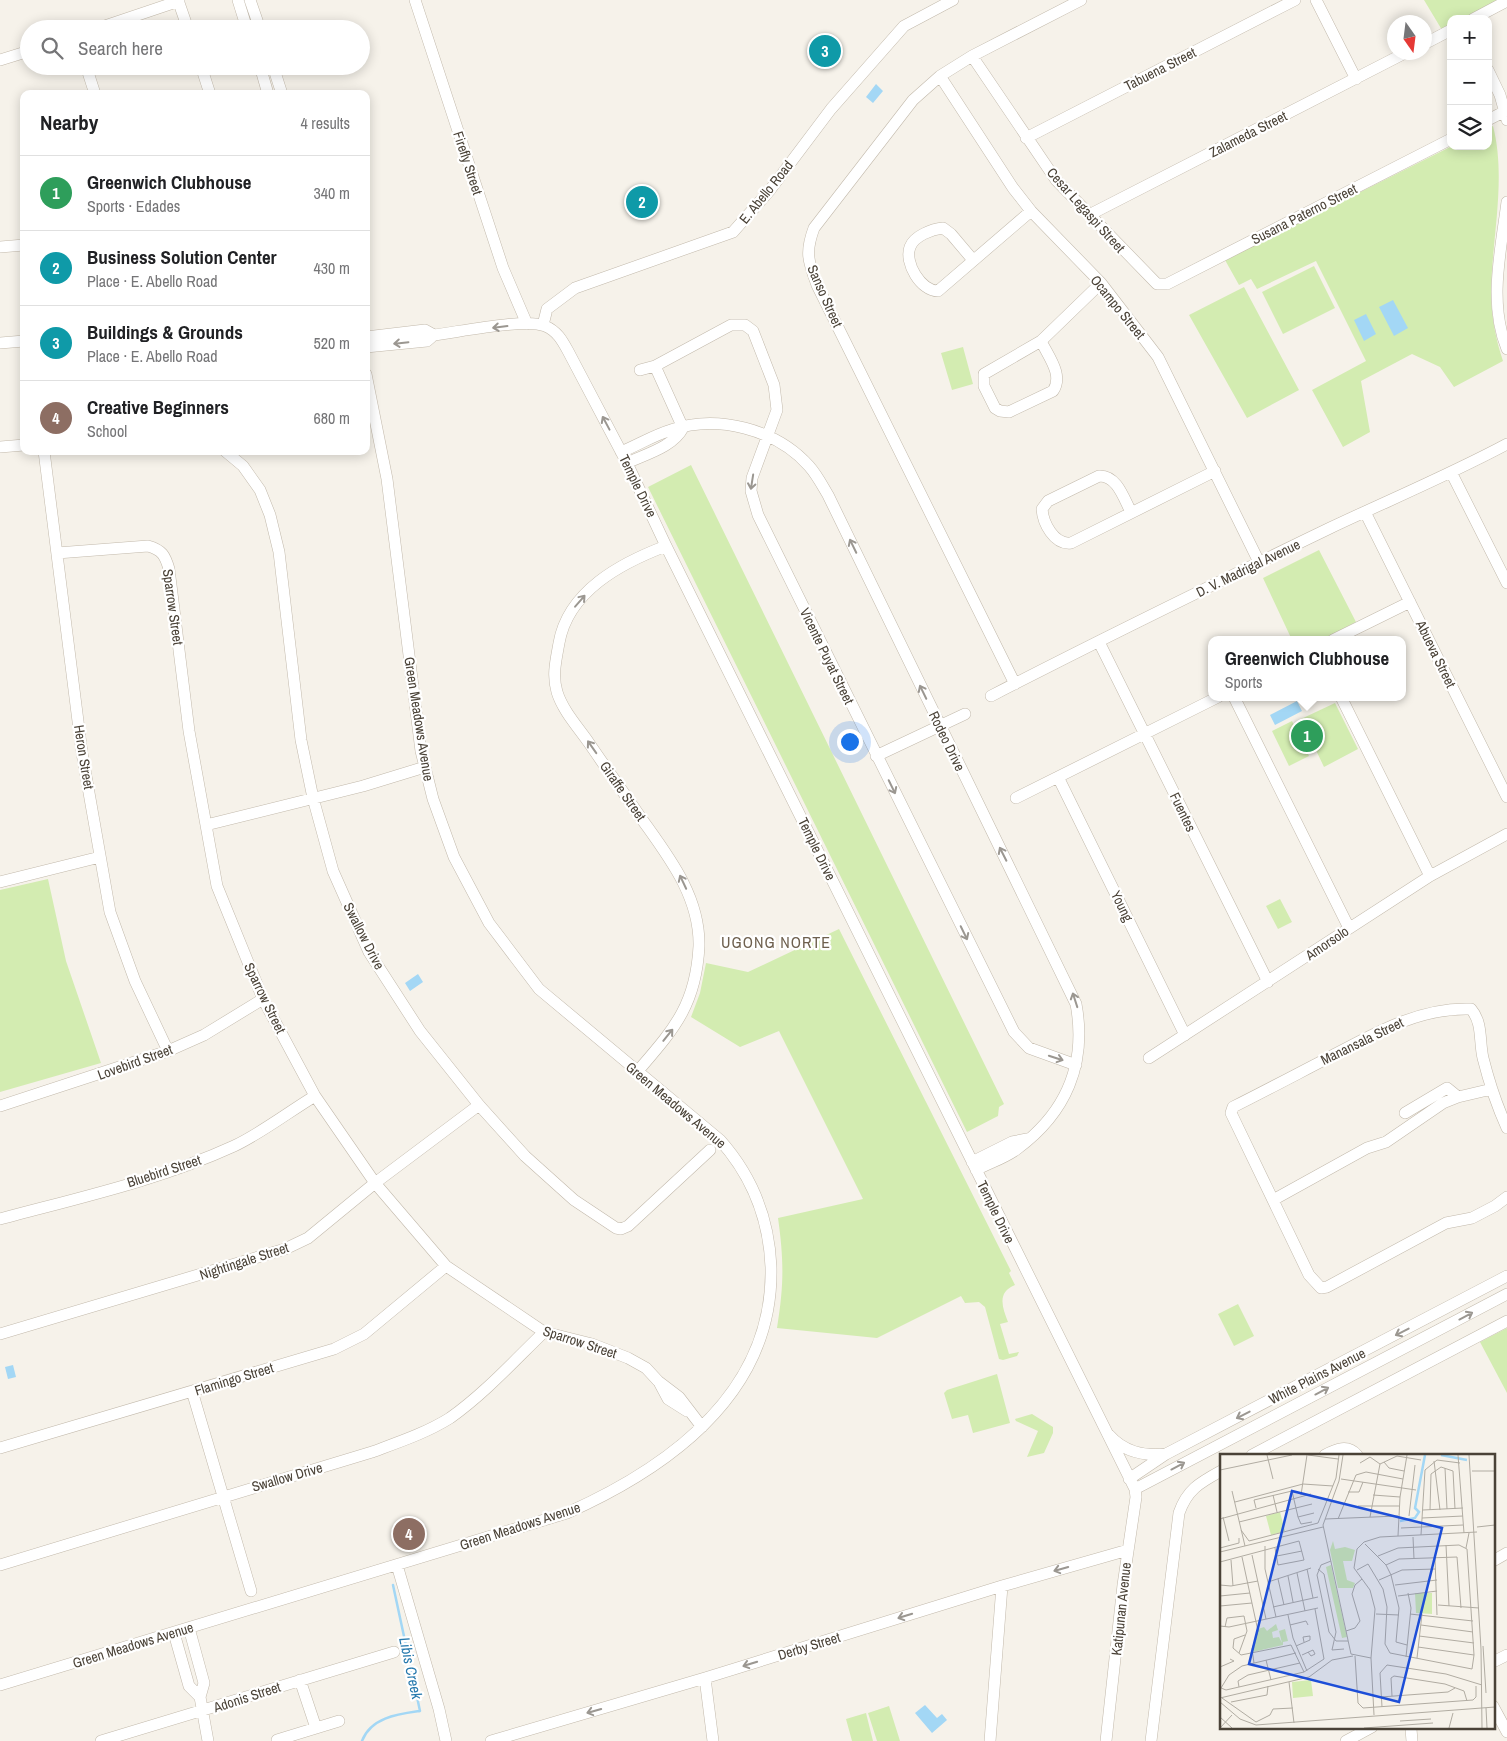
<!DOCTYPE html>
<html lang="en">
<head>
<meta charset="utf-8">
<style>
	body { margin:0; font-family:"Archivo Narrow",sans-serif; background:#f6f6f6; color:#202124 }
	.controls { position:absolute; right:15px; top:15px; display:grid; overflow:hidden; border-radius:10px; box-shadow:0 2px 12px #0003 }
	.controls button { width:45px; height:45px; display:grid; place-items:center; padding:0; border:0; border-bottom:1px solid #e0e0e0; background:#fff; color:#202124; font:25px sans-serif }
	.compass { position:absolute; left:1387px; top:15px; width:45px; height:45px; border-radius:50%; background:#fff; box-shadow:0 2px 12px #0003; rotate:166deg }
	.you { position:absolute; left:849px; top:741px; width:18px; height:18px; margin:-12px; border:4px solid #fff; border-radius:50%; background:#1a73e8; box-shadow:0 0 0 8px #1a73e833 }
	.badge { display:grid; place-items:center; width:32px; height:32px; border-radius:50%; background:#ff3117; color:#fff; font-size:16px; font-weight:700 }
	.pin { position:absolute; translate:-50% -50%; border:2px solid #fff; box-shadow:0 1px 5px #0006 }
	.popup { position:absolute; left:1208px; top:636px; width:198px; height:65px; box-sizing:border-box; display:grid; place-content:center; border-radius:10px; background:#fff; filter:drop-shadow(0 1px 4px #0005); font-size:16px; white-space:nowrap; color:#757577 }
	.popup b { font-size:19px; color:#202124 }
	.popup::after { content:''; position:absolute; left:50%; top:100%; margin-left:-10px; border:10px solid transparent; border-top-color:#fff }
	.list { margin:0; padding:0; list-style:none }
	h2 { display:flex; justify-content:space-between; align-items:center; height:65px; margin:0; padding:0 20px; font-size:21px }
	h2 small { font-size:16px; font-weight:400; color:#757577 }
	.list li { display:grid; grid-template-columns:32px 1fr auto; gap:15px; align-items:center; box-sizing:border-box; height:75px; padding:0 20px; border-top:1px solid #e0e0e0 }
	.list b { display:block; font-size:19px; white-space:nowrap }
	.list p { margin:0; font-size:16px; white-space:nowrap; color:#757577 }
	.list em { font-size:16px; font-style:normal; color:#757577 }
	.icon { flex:none; width:28px; height:28px; fill:none; stroke:currentColor; stroke-width:2; stroke-linecap:round; stroke-linejoin:round }
	.map { position:relative; flex:none; width:1507px; height:1741px; overflow:hidden }
	.search { position:absolute; background:#fff; box-shadow:0 2px 12px #0003; left:20px; top:20px; width:350px; height:55px; display:flex; align-items:center; gap:12px; box-sizing:border-box; padding:0 18px; border-radius:28px; color:#757577; font-size:19px }
	.panel { position:absolute; background:#fff; box-shadow:0 2px 12px #0003; left:20px; top:90px; width:350px; height:365px; border-radius:10px }
	.map>svg:first-child { display:block }
</style>
</head>
<body>
<div class="map">
<svg width="1507" height="1741" viewBox="0 0 1507 1741">
	<rect width="100%" height="100%" fill="#f6f2ea"/>
	<!-- green -->
	<path fill="#d3ecb1" d="M1424 0H1498L1463 19H1451V26L1442 30Z
		M1493 126C1507 180 1491 241 1491 297 1492 320 1496 340 1503 361L1454 387 1440 367 1412 354 1361 381 1370 432 1343 447 1312 390 1366 361 1316 261 1257 289 1251 279 1239 285 1225 260 1452 146H1488V128Z
		M1314 266 1335 308 1283 334 1262 292Z
		M1244 287 1299 390 1247 418 1189 315Z
		M963 347 973 384 952 390 941 353Z
		M691 465 1004 1104 999 1107 998 1116 967 1132 648 487Z
		M1319 550 1356 622 1321 640H1292L1263 578Z
		M1335 703 1358 749 1324 767 1301 719Z
		M1292 721 1309 756 1289 766 1272 731Z
		M48 879 66 961 101 1063 0 1092V890Z
		M1280 899 1292 922 1278 929 1266 906Z
		M839 929 1011 1271 1009 1273 1015 1285C997 1292 1002 1307 1008 1322L1000 1324 1009 1354 1019 1352 1017 1356 1003 1360 999 1359 985 1307 979 1302 965 1303 961 1296 877 1338 777 1328C784 1285 784 1261 778 1218L863 1199 779 1031 740 1047 691 1017 700 993 706 963 748 972Z
		M1238 1304 1254 1336 1234 1346 1218 1314Z
		M1507 1328V1393L1480 1342Z
		M997 1374 1010 1423 973 1433 968 1415 952 1419 944 1393 947 1390Z
		M1032 1414 1053 1427V1433L1044 1453 1027 1457 1038 1431 1016 1421 1015 1419Z
		M889 1706 900 1741H877L868 1713Z
		M866 1713 873 1741H852L846 1719Z"/>
	<!-- water -->
	<path fill="#a3d7f5" d="M876 84 883 91 873 103 866 97Z
		M1393 300 1408 328 1394 336 1379 307Z
		M1366 314 1376 334 1364 341 1354 320Z
		M1297 701 1302 711 1275 725 1270 715Z
		M418 974 423 982 410 991 405 983Z
		M13 1365 16 1377 8 1379 5 1367Z
		M925 1705 937 1718 942 1714 947 1720 932 1733 915 1713Z"/>
	<g fill="none" stroke-linecap="round" stroke-linejoin="round">
		<!-- stream -->
		<path stroke="#a3d7f5" stroke-width="2.5" d="M362 1741C371 1717 399 1714 420 1711L393 1585"/>
		<defs>
			<path id="minor" d="M178 0 188 29
				M238 0 247 29
				M250 0 260 29
				M415 0 503 268 527 324
				M1316 0 1356 79
				M1473 19 1507 1
				M96 29 179 1
				M1424 44 1451 30
				M972 56 1056 180 1157 284H1167L1451 139
				M0 60 29 51
				M86 66 95 94
				M201 66 210 94
				M260 66 268 94
				M273 66 282 94
				M1488 70 1500 95 1507 120
				M940 76 1013 188 1031 211 1101 283 1158 357 1259 562
				M1488 120 1507 110
				M1026 138 1295 0
				M1507 202C1501 250 1488 303 1507 349
				M1089 215 1407 52
				M0 247 24 245
				M973 260 951 234 943 228C932 229 914 236 910 247 904 263 921 291 938 291L1031 211
				M543 325 547 309 575 288 733 232 770 190 831 109 904 26 953 0
				M366 337 425 330 434 335C459 332 525 318 545 326 557 331 562 340 568 351L627 463 666 546 1135 1489 1136 1497 1123 1585 1106 1741
				M1041 341C1048 356 1064 375 1053 391L1009 412 1000 411 995 408 984 386V374L1041 341 1101 283
				M0 343 24 341
				M366 347 427 341 434 335
				M655 366 683 428
				M640 370 655 366 731 325H745L753 331 774 385 777 410 752 478 751 491 758 515 1014 1032 1029 1048 1076 1065
				M0 447 24 445
				M44 451 82 753 110 912 135 981 168 1051
				M225 451 243 466 260 490 270 515 279 552 301 740 313 798 333 871 369 952 420 1031 479 1105 525 1156 574 1200 616 1228 621 1229 628 1226 710 1150
				M621 452C638 445 654 435 671 430 717 414 776 429 809 466 817 475 822 485 828 495L1076 1004C1087 1064 1066 1113 1017 1149 1005 1158 989 1163 976 1170
				M627 463C646 454 673 447 683 428
				M1452 474 1507 583
				M1131 512C1124 499 1117 475 1099 476L1048 501 1042 509C1043 523 1054 545 1071 543L1215 471
				M1365 512 1507 797
				M57 553 148 546C162 550 165 555 169 569L189 731 217 886 263 999 315 1096 375 1183 446 1266 544 1332 592 1344 628 1358 646 1368 658 1381 679 1397 702 1427
				M1333 640 1410 602
				M1099 642 1268 982
				M1015 684 817 285C808 261 805 252 814 228L913 100 940 76 972 56 1081 0
				M991 696C1103 638 1216 583 1330 528 1389 500 1449 475 1507 444
				M1234 697 1349 928
				M1341 697 1430 876
				M876 756 965 714
				M1058 777 1185 1035
				M1016 798 1218 697
				M206 825 363 786 425 767
				M0 882 100 857
				M1149 1058 1430 876 1507 834
				M637 1072C673 1030 696 1006 699 946 700 896 668 856 641 818 624 793 606 768 589 743 578 727 563 711 557 692 552 675 556 660 559 643 568 591 621 563 666 546
				M0 1106 168 1051 204 1035 263 999
				M1405 1113 1447 1088 1458 1097
				M1507 1128C1497 1106 1489 1082 1483 1058 1479 1041 1483 1023 1471 1009 1419 1007 1373 1034 1328 1058 1297 1074 1265 1091 1233 1107L1231 1113 1309 1275 1321 1288 1327 1287 1446 1223 1472 1218 1495 1206 1507 1197
				M972 1162 1012 1142 1027 1139
				M1273 1200 1367 1148 1386 1142 1443 1103 1458 1097 1492 1089
				M0 1219C78 1198 160 1180 234 1146 260 1134 290 1111 315 1096
				M0 1334 285 1249 308 1238 375 1183 479 1105
				M660 1384 668 1399 687 1411
				M192 1391 251 1591
				M1109 1435C1124 1452 1143 1456 1165 1454
				M0 1448 334 1349 364 1334 446 1266
				M1252 1455 1507 1321
				M1325 1455C1336 1449 1348 1444 1357 1455
				M1129 1479 1166 1454 1507 1276
				M1135 1489 1507 1294
				M1493 1561 1507 1553
				M0 1565 372 1452C399 1442 426 1433 450 1418 484 1394 514 1361 544 1332
				M397 1565 439 1709 446 1741
				M189 1628 204 1683 200 1697 208 1741
				M174 1633 189 1686 200 1697
				M1493 1662 1507 1655
				M705 1678 713 1741
				M300 1680 316 1728
				M0 1685 567 1513C670 1467 774 1392 771 1267 769 1218 752 1176 720 1140L539 989 489 923 454 857 433 799 421 751 387 479 366 374
				M1493 1706 1507 1732
				M1411 1729 1412 1741
				M277 1740 339 1721
				M101 1741 394 1652
				M491 1741 705 1678 1002 1586 1128 1550
				M990 1741 1002 1586
				M1151 1741 1179 1513C1187 1490 1199 1483 1221 1471
				M1346 1741 1372 1727"/>
		</defs>
		<!-- minor casing -->
		<use href="#minor" stroke="#c2b9ab" stroke-width="12"/>
		<!-- minor -->
		<use href="#minor" stroke="#fff" stroke-width="11"/>
	</g>
	<!-- one-way arrows -->
	<defs><path id="oneway-shaft" d="M-6 0H5M1.5-3L5.5 0L1.5 3" fill="none" stroke-width="1.6" stroke-linecap="round" stroke-linejoin="round" transform="scale(1.25)"/></defs>
	<g stroke="#9b9791">
		<use href="#oneway-shaft" transform="translate(500 327) rotate(173)"/>
		<use href="#oneway-shaft" transform="translate(401 343) rotate(174)"/>
		<use href="#oneway-shaft" transform="translate(606 423) rotate(-118)"/>
		<use href="#oneway-shaft" transform="translate(752 482) rotate(99)"/>
		<use href="#oneway-shaft" transform="translate(853 546) rotate(-116)"/>
		<use href="#oneway-shaft" transform="translate(580 601) rotate(-49)"/>
		<use href="#oneway-shaft" transform="translate(923 692) rotate(-116)"/>
		<use href="#oneway-shaft" transform="translate(592 747) rotate(-125)"/>
		<use href="#oneway-shaft" transform="translate(892 787) rotate(64)"/>
		<use href="#oneway-shaft" transform="translate(1003 854) rotate(-117)"/>
		<use href="#oneway-shaft" transform="translate(683 882) rotate(-115)"/>
		<use href="#oneway-shaft" transform="translate(964 933) rotate(64)"/>
		<use href="#oneway-shaft" transform="translate(1075 1000) rotate(-108)"/>
		<use href="#oneway-shaft" transform="translate(668 1035) rotate(-51)"/>
		<use href="#oneway-shaft" transform="translate(1056 1058) rotate(18)"/>
		<use href="#oneway-shaft" transform="translate(1466 1316) rotate(-28)"/>
		<use href="#oneway-shaft" transform="translate(1402 1332) rotate(153)"/>
		<use href="#oneway-shaft" transform="translate(1322 1391) rotate(-28)"/>
		<use href="#oneway-shaft" transform="translate(1243 1415) rotate(153)"/>
		<use href="#oneway-shaft" transform="translate(1178 1466) rotate(-28)"/>
		<use href="#oneway-shaft" transform="translate(1061 1569) rotate(164)"/>
		<use href="#oneway-shaft" transform="translate(905 1616) rotate(163)"/>
		<use href="#oneway-shaft" transform="translate(750 1664) rotate(163)"/>
		<use href="#oneway-shaft" transform="translate(594 1711) rotate(164)"/>
	</g>
	<g text-anchor="middle" dominant-baseline="central" stroke-width="4.5" stroke-linejoin="round" paint-order="stroke">
		<!-- street labels -->
		<g font-size="14" fill="#4a4237" stroke="#fff">
			<text transform="translate(1160 69) rotate(-27)">Tabuena Street</text>
			<text transform="translate(1248 134) rotate(-27)">Zalameda Street</text>
			<text transform="translate(468 163) rotate(72)">Firefly Street</text>
			<text transform="translate(766 192) rotate(-51)">E. Abello Road</text>
			<text transform="translate(1086 210) rotate(48)">Cesar Legaspi Street</text>
			<text transform="translate(1304 214) rotate(-27)">Susana Paterno Street</text>
			<text transform="translate(825 296) rotate(66)">Sanso Street</text>
			<text transform="translate(1118 307) rotate(51)">Ocampo Street</text>
			<text transform="translate(638 486) rotate(64)">Temple Drive</text>
			<text transform="translate(1248 568) rotate(-26)">D. V. Madrigal Avenue</text>
			<text transform="translate(173 607) rotate(82)">Sparrow Street</text>
			<text transform="translate(1436 654) rotate(64)">Abueva Street</text>
			<text transform="translate(827 656) rotate(64)">Vicente Puyat Street</text>
			<text transform="translate(419 719) rotate(81)">Green Meadows Avenue</text>
			<text transform="translate(947 741) rotate(64)">Rodeo Drive</text>
			<text transform="translate(84 757) rotate(81)">Heron Street</text>
			<text transform="translate(623 791) rotate(55)">Giraffe Street</text>
			<text transform="translate(1183 812) rotate(64)">Fuentes</text>
			<text transform="translate(817 849) rotate(64)">Temple Drive</text>
			<text transform="translate(1122 906) rotate(64)">Young</text>
			<text transform="translate(364 936) rotate(63)">Swallow Drive</text>
			<text transform="translate(1327 943) rotate(-34)">Amorsolo</text>
			<text transform="translate(265 998) rotate(64)">Sparrow Street</text>
			<text transform="translate(1362 1041) rotate(-26)">Manansala Street</text>
			<text transform="translate(135 1062) rotate(-20)">Lovebird Street</text>
			<text transform="translate(676 1105) rotate(40)">Green Meadows Avenue</text>
			<text transform="translate(164 1171) rotate(-18)">Bluebird Street</text>
			<text transform="translate(996 1212) rotate(64)">Temple Drive</text>
			<text transform="translate(244 1261) rotate(-18)">Nightingale Street</text>
			<text transform="translate(580 1342) rotate(18)">Sparrow Street</text>
			<text transform="translate(1317 1376) rotate(-27)">White Plains Avenue</text>
			<text transform="translate(234 1379) rotate(-17)">Flamingo Street</text>
			<text transform="translate(287 1477) rotate(-16)">Swallow Drive</text>
			<text transform="translate(520 1526) rotate(-18)">Green Meadows Avenue</text>
			<text transform="translate(1121 1609) rotate(-84)">Katipunan Avenue</text>
			<text transform="translate(133 1645) rotate(-17)">Green Meadows Avenue</text>
			<text transform="translate(809 1646) rotate(-17)">Derby Street</text>
			<text transform="translate(247 1697) rotate(-18)">Adonis Street</text>
		</g>
		<!-- water labels -->
		<g font-size="15" font-style="italic" fill="#2679ad" stroke="#fff">
			<text transform="translate(411 1668) rotate(78)">Libis Creek</text>
		</g>
		<!-- quarter labels -->
		<g font-size="16" letter-spacing="1" fill="#6e604e" stroke="#fff">
			<text x="776" y="942">UGONG NORTE</text>
		</g>
	</g>
	<!-- overview -->
	<g transform="translate(1220 1454)">
		<rect width="275" height="275" fill="#f6f2ea"/>
		<path d="M60 58 65 77 51 81 46 62ZM113 87 115 95 125 93 135 96 132 107H123L127 126 135 129 133 134H118L110 96ZM111 111 127 183 122 184 106 113ZM195 139H212V160L196 159ZM56 170 58 176 52 178 53 184 59 183 62 189 59 177 65 175 68 187 63 188V191L33 198 38 175 44 173 47 177ZM91 226 93 242 73 244 72 228Z" fill="#d3ecb1"/>
		<path fill="none" stroke="#a3d7f5" stroke-width="2.5" d="M221 1 247 6M180 67 195 64 199 58 195 54 205 1"/>
		<path fill="none" stroke="#b1aca2" stroke-width="1" d="M47 1 53 25M88 1 118 5M123 1 119 27 103 71 131 200 151 204M238 1 244 79M249 1 261 195 262 274M214 7 220 56M164 8 169 14 184 17M140 9 150 3 160 10M225 14 227 55M0 16 72 1M252 17H275M121 25 196 36M12 37 25 92M128 38H139L143 28M53 41 57 58M81 41 87 1M153 41 180 43M15 48 83 30 113 32M138 52H179M36 54 34 46 72 37 78 63M203 56 243 54M210 56 211 20 221 13 233 17 235 55M189 62 195 11M3 63 9 87M150 63 160 10 177 2 201 6M202 64 243 62M0 65 91 40M105 65 178 62M118 65 136 21 146 18 183 25M19 68 92 50M92 68 81 70 78 63 94 59M257 73 275 71M181 74 243 71M21 76 29 87 98 69 116 24 119 1M201 81 205 16 217 6 240 9M178 82 180 43 187 1M193 83 194 105M145 90 166 111 171 121 179 154 176 188 187 191M226 91 229 152M45 92V115L56 163M0 94 19 89V84M246 94 249 79M0 98 103 73M32 101 46 165M57 102 82 97M22 103 38 177 32 195 34 209M215 104 217 161M11 106 13 132M111 107 101 111 97 121 109 178 116 187H128M0 108 79 87 84 106 58 111 55 94M166 111 179 105 237 103 241 154M87 115 93 144M98 115 104 120 116 178 112 196 124 195M137 116 148 110 163 135 167 153 165 190 170 199 252 215 254 201 247 95 239 91 178 94 158 102M77 119 85 157M68 122 73 148M58 125 64 151M159 126 182 116 216 115M48 128 91 114M0 131 11 132 38 127M175 131 217 126M0 142 30 139M178 142 217 137M218 151 259 154M0 152 32 149M53 153 98 143M156 160 179 161M190 160 253 167M68 161 73 184 87 217M70 171 86 167 88 171M201 171 253 178M0 172 9 173 98 154M5 173 7 164 24 162 27 177 19 199M126 177 135 174 140 167 132 140 135 131 142 125M25 181 14 185 13 194 21 201 71 191 84 218M199 182 254 189M76 192 90 186V182L83 183 84 188M263 192 266 239M198 193 254 201M82 201 93 196 95 200 91 202 88 198M135 202 138 249 143 254 253 246 256 243V232M186 203 191 154 188 139M197 204 202 160M46 206 51 226M0 213 14 207 10 205M69 228 74 269M19 233 18 227 28 221 80 209M1 234 6 236 84 218 104 205 95 155M1 234 9 221 22 212 76 199M172 242 171 224 174 222 225 230 244 237 247 247M161 243 228 238 235 234M0 244 89 223 112 206 133 202M2 244 36 268 50 261 53 255 73 254M0 248 20 265 36 271 275 253M11 248 47 241 48 232M162 253 160 219 167 211 226 220 262 231M266 254 267 274M154 261 151 204 155 155 150 136 134 114 137 95 144 88 160 83 257 78M0 263 12 274M180 267 211 265M0 274 12 261M144 274 213 269M229 274 233 259"/>
		<path fill="#1d4ed8" fill-opacity="0.15" stroke="#1d4ed8" stroke-width="2.5" d="M72 37 222 74 179 248 29 210Z"/>
		<rect width="275" height="275" fill="none" stroke="#4a4237" stroke-width="2.5"/>
	</g>
</svg>
<div class="controls">
<button>+</button>
<button>−</button>
<button><svg class="icon" aria-label="layers" viewBox="0 0 24 24"><path d="M12 4l9 5-9 5-9-5zM3 14l9 5 9-5"/></svg></button>
</div>
<svg class="compass" viewBox="-18 -18 36 36"><path d="M0-13l5 13h-10z" fill="#e53935"/><path d="M0 13l5-13h-10z" fill="#757577"/></svg>
<div class="you"></div>
<div class="pin badge" style="left:1307px;top:736px;background:#2e9e5b">1</div>
<div class="popup"><b>Greenwich Clubhouse</b>Sports</div>
<div class="pin badge" style="left:642px;top:202px;background:#0f9aa8">2</div>
<div class="pin badge" style="left:825px;top:51px;background:#0f9aa8">3</div>
<div class="pin badge" style="left:409px;top:1534px;background:#8d6e63">4</div>
<div class="search"><svg class="icon" aria-label="search" viewBox="0 0 24 24"><circle cx="10" cy="10" r="6"/><path d="M15 15l6 6"/></svg>Search here</div>
<section class="panel">
<h2>Nearby<small>4 results</small></h2>
<ul class="list">
<li><span class="badge" style="background:#2e9e5b">1</span><div><b>Greenwich Clubhouse</b><p>Sports · Edades</p></div><em>340 m</em></li>
<li><span class="badge" style="background:#0f9aa8">2</span><div><b>Business Solution Center</b><p>Place · E. Abello Road</p></div><em>430 m</em></li>
<li><span class="badge" style="background:#0f9aa8">3</span><div><b>Buildings &amp; Grounds</b><p>Place · E. Abello Road</p></div><em>520 m</em></li>
<li><span class="badge" style="background:#8d6e63">4</span><div><b>Creative Beginners</b><p>School</p></div><em>680 m</em></li>
</ul>
</section>
</div>
</body>
</html>
